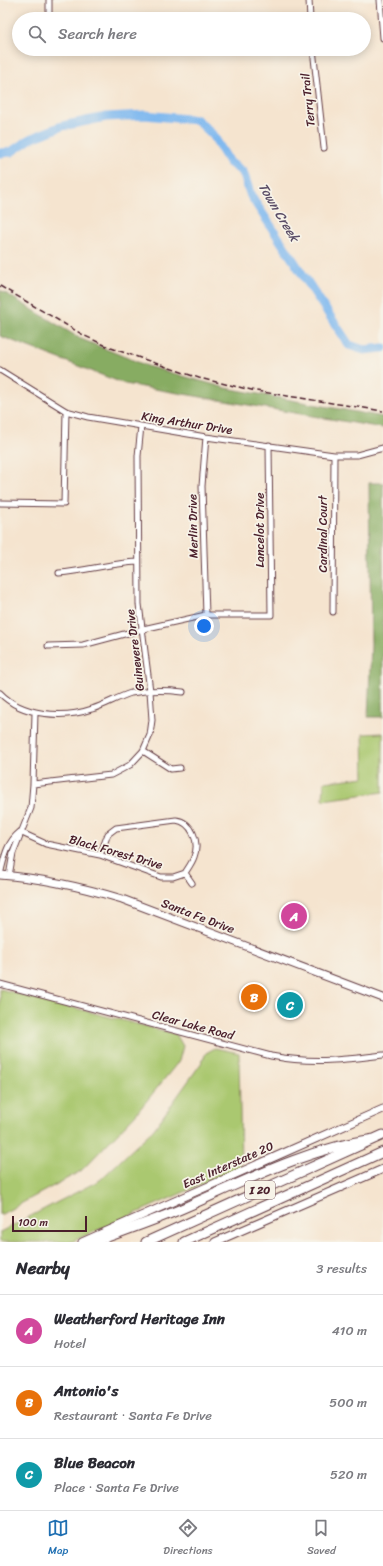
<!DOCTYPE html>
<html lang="en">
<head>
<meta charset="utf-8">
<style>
	body { margin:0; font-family:Sriracha,sans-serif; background:#f2f2f3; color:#2b2b33 }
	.scale { position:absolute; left:12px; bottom:10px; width:75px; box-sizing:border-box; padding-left:4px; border:2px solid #4a1f2b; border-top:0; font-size:11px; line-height:14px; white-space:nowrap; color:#4a1f2b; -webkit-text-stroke:3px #f7f3e8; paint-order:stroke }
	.you { position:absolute; left:204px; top:626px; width:14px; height:14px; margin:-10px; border:3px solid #fff; border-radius:50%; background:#1a73e8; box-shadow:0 0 0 6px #1a73e833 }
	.badge { display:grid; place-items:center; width:26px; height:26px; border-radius:50%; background:#1f6fb2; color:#fff; font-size:13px; font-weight:700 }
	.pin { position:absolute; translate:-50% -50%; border:2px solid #fff; box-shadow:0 1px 4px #0006 }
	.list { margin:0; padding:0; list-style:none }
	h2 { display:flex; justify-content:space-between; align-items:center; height:52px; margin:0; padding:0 16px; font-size:17px }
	h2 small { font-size:13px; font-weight:400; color:#7c7c81 }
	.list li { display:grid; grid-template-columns:26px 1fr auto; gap:12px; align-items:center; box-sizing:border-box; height:72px; padding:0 16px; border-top:1px solid #e1e1e2 }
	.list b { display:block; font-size:15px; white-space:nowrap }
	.list p { margin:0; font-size:13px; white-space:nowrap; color:#7c7c81 }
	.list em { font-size:13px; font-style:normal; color:#7c7c81 }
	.icon { flex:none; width:22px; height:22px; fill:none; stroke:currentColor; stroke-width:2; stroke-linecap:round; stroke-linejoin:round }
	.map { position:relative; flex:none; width:383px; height:1242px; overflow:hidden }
	.search { position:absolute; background:#fff; box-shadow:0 2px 10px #0003; left:12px; right:12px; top:12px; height:44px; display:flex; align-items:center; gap:10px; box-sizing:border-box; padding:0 14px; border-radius:22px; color:#7c7c81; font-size:15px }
	.sheet { height:268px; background:#fff }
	nav { display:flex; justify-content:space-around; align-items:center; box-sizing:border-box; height:56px; border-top:1px solid #e1e1e2; background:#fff; font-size:11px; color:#7c7c81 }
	nav a { display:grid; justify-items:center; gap:2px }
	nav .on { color:#1f6fb2 }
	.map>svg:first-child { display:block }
</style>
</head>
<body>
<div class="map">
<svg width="383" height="1242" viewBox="0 0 383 1242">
	<rect width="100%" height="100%" fill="#f7f3e8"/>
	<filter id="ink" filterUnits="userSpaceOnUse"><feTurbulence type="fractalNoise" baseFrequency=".025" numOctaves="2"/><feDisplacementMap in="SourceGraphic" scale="8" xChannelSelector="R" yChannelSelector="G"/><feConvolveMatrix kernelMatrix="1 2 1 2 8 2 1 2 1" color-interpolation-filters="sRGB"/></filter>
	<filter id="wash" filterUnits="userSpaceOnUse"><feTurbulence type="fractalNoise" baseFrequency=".012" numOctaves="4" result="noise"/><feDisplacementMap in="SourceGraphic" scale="16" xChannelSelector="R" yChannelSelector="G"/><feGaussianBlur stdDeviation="0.9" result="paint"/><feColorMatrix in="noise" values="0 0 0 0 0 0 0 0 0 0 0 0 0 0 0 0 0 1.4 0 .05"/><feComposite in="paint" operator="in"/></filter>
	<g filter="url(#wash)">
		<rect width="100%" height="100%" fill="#f5e4cf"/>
		<!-- green -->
		<path fill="#aac870" stroke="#7a744e" d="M383 733V792L323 800 324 782 364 777 363 734Z
			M0 989 176 1034 183 1046 179 1061 136 1114 81 1171 0 1215Z
			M215 1048 239 1053 241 1167 71 1242H0V1232L100 1180 154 1129 202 1062 206 1053Z"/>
		<!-- forest -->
		<path fill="#87ac62" stroke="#686646" d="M0 290 81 339 150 367 226 388 383 417V428L125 384 0 336Z
			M369 483H383V717H368L371 645Z"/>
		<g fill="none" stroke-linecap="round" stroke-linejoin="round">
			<!-- river -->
			<path stroke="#7eb8ef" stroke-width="9" d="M0 153 11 152 30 139 62 126 106 117 145 115 197 120 213 135 229 162 243 172 251 196 349 345 364 350 383 348"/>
		</g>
	</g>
	<g filter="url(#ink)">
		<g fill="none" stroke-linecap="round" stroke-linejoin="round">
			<defs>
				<path id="minor" d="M49 0V13
					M309 0 310 19
					M380 0 383 38
					M313 49 324 148
					M0 370 66 411 88 417 206 437 334 455H357L383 448
					M0 503 64 504 66 411
					M59 573C86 571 111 563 138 562
					M333 612 334 455
					M206 615 202 486 206 437
					M48 646 83 645 143 629 206 615H271L269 445
					M0 693C22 716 63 719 92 709 105 705 118 697 131 693 148 690 166 690 183 692
					M143 751 171 769 180 768
					M33 784 111 775 130 765 143 751 150 735 152 720 150 691 139 604 138 456 141 426
					M20 832 46 844 100 855 161 877H173L185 873
					M100 855 108 834 116 828 176 820C192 822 200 842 194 857 192 863 188 868 185 873
					M185 873 192 883
					M0 875C4 859 6 843 20 832
					M9 876 13 853 31 808 33 784 35 713
					M0 984 271 1056C313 1064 341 1060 383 1055"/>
				<path id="secondary" d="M0 875C42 878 82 887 122 899L383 998
					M82 1242 383 1109
					M215 1242 383 1169"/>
				<path id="motorway" d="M89 1242 99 1240C129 1229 159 1219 188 1206 247 1180 309 1148 374 1139
					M146 1242 383 1135
					M184 1242 383 1152"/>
			</defs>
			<!-- minor casing -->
			<use href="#minor" stroke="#643d44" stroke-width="7"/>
			<!-- secondary casing -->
			<use href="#secondary" stroke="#643d44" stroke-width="9"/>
			<!-- motorway casing -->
			<use href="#motorway" stroke="#643d44" stroke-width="11"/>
			<!-- minor -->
			<use href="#minor" stroke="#fff" stroke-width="5"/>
			<!-- secondary -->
			<use href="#secondary" stroke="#fff" stroke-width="7"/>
			<!-- motorway -->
			<use href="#motorway" stroke="#fff" stroke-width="9"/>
			<!-- rail -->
			<path stroke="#4a1f2b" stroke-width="1.5" stroke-dasharray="6 3" stroke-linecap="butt" d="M0 286 85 336 111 348 199 378 256 391 383 411"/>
		</g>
	</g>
	<g text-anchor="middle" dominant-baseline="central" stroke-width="3.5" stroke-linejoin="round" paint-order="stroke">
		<!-- shield labels -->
		<rect fill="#f7f3e8" stroke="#7e5f64" stroke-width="1" x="245" y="1181" width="30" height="18" rx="3"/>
		<g font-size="11" font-weight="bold" fill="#4a1f2b">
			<text x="260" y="1190">I 20</text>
		</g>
		<!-- street labels -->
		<g font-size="12" fill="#4a1f2b" stroke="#f7f3e8">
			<text transform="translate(308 100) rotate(-96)">Terry Trail</text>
			<text transform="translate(187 423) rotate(9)">King Arthur Drive</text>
			<text transform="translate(193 526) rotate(-91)">Merlin Drive</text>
			<text transform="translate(260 530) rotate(-90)">Lancelot Drive</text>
			<text transform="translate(323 534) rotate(-90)">Cardinal Court</text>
			<text transform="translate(135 650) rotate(-97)">Guinevere Drive</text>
			<text transform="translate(116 852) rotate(16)">Black Forest Drive</text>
			<text transform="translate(198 916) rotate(21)">Santa Fe Drive</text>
			<text transform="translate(193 1025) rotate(15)">Clear Lake Road</text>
			<text transform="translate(228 1165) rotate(-24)">East Interstate 20</text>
		</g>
		<!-- water labels -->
		<g font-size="13" font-style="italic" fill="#5a4d66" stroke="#f7f3e8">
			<text transform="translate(279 212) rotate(59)">Town Creek</text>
		</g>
	</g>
</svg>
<div class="scale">100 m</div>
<div class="you"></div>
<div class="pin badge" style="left:294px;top:916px;background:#d1479c">A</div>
<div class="pin badge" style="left:254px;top:997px;background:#e8710a">B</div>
<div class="pin badge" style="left:290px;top:1005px;background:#0f9aa8">C</div>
<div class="search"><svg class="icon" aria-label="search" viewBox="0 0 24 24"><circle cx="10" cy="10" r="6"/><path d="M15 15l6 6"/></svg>Search here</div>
</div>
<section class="sheet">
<h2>Nearby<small>3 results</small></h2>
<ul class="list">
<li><span class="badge" style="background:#d1479c">A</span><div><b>Weatherford Heritage Inn</b><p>Hotel</p></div><em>410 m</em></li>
<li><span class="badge" style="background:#e8710a">B</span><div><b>Antonio's</b><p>Restaurant · Santa Fe Drive</p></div><em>500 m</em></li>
<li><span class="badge" style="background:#0f9aa8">C</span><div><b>Blue Beacon</b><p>Place · Santa Fe Drive</p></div><em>520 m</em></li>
</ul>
</section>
<nav>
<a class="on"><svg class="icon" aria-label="map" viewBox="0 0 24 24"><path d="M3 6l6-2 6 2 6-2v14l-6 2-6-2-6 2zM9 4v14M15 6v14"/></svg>Map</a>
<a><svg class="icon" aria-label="directions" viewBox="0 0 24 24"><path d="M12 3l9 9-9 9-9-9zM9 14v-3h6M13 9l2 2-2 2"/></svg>Directions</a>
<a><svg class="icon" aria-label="saved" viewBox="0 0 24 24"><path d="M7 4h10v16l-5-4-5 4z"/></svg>Saved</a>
</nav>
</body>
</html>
